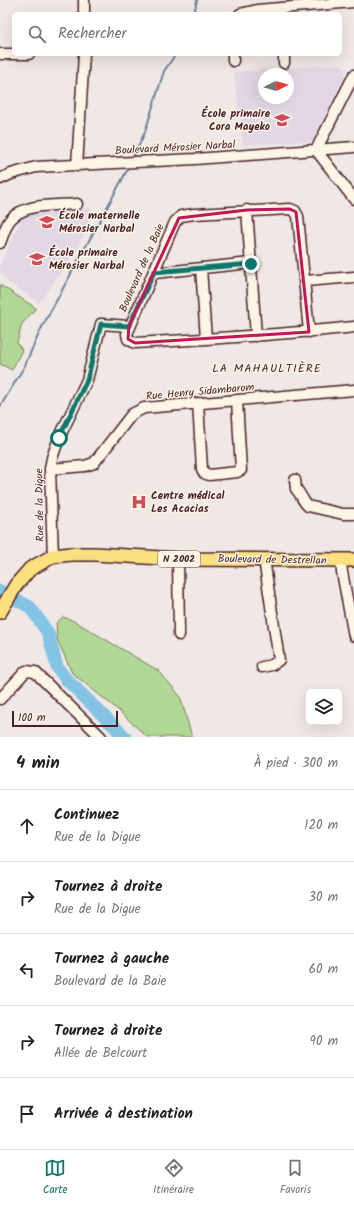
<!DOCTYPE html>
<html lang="fr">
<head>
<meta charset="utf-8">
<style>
	body { margin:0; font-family:Kalam,sans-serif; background:#f2f2f2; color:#202124 }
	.controls { position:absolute; right:12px; bottom:12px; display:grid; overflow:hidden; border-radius:6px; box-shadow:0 4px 16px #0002 }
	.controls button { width:36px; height:36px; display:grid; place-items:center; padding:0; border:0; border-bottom:1px solid #e0e0e0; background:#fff; color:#202124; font:20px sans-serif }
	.compass { position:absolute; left:258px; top:68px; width:36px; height:36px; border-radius:50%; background:#fff; box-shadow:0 4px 16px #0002; rotate:85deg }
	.scale { position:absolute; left:12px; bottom:10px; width:106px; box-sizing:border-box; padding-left:4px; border:2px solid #4a1f2b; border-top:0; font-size:11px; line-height:14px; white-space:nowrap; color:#4a1f2b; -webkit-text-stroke:3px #fcf5e5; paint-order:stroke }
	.stop { position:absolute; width:12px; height:12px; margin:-9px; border:3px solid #0f766e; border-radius:50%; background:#fff }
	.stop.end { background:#0f766e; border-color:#fff; box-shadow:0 1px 4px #0008 }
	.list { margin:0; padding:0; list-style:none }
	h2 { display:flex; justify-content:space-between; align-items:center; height:52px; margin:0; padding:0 16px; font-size:17px }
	h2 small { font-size:13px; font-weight:400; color:#757577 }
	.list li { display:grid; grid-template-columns:26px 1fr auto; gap:12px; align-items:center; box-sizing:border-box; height:72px; padding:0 16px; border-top:1px solid #e0e0e0 }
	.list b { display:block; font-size:15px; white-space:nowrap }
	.list p { margin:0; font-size:13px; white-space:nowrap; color:#757577 }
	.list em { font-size:13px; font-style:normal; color:#757577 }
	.icon { flex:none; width:22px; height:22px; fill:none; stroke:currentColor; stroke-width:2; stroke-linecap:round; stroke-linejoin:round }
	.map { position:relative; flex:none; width:354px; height:737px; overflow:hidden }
	.search { position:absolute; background:#fff; box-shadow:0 4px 16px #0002; left:12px; right:12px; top:12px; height:44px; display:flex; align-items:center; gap:10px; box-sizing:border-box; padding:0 14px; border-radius:6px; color:#757577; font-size:15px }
	.sheet { height:412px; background:#fff }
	nav { display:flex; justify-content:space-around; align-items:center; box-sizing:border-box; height:56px; border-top:1px solid #e0e0e0; background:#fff; font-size:11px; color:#757577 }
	nav a { display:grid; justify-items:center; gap:2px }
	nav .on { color:#0f766e }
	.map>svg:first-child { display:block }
</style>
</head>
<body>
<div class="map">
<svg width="354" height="737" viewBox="0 0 354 737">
	<rect width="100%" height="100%" fill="#f0e8e5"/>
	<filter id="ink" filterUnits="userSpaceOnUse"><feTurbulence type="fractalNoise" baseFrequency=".025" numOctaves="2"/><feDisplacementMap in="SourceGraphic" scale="8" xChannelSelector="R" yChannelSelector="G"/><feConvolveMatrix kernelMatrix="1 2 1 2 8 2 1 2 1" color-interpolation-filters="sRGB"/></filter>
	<g filter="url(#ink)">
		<!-- built -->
		<path fill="#e2d8e5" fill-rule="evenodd" d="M340 64 347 71 313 141 243 145 234 72ZM264 74H288V98H264Z
			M89 208 92 212 86 231 74 254 39 303 8 282 0 272V265L21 219 32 214Z"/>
		<!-- green -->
		<path fill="#b0d894" stroke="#7d7c60" d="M0 285 36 308 22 324 17 343 22 350 12 370 0 364Z
			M63 617 74 621 159 671 180 696 192 737H147L117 709 72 673 57 639 56 623Z"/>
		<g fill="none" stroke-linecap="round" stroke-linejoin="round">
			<!-- stream -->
			<path stroke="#6c829a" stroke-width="2" d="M194 14 197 0
				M132 160 145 132 164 71 176 54
				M0 407 24 367 41 329 130 165"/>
			<!-- river -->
			<path stroke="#83c4e4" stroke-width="13" d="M0 591 30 607 48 633 57 667 65 678 125 737"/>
			<defs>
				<path id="minor" d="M84 14V0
					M240 14 257 10 354 2
					M0 54H29
					M233 54V61
					M284 54V63
					M354 75 316 150 354 199
					M77 166 84 54
					M0 179 11 174 36 167 195 159 354 147
					M247 210 256 336
					M0 243C3 236 5 226 10 220 25 202 56 206 77 204
					M201 268 206 339
					M154 273 251 263
					M305 281 354 277
					M309 332 298 216 295 211 290 209 194 214 181 216 175 222 127 334 128 339 135 343C208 339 281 335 354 327
					M198 403 202 469 204 473 209 475 237 472 241 470 237 400
					M50 469 85 466 94 463 132 414 144 408 354 390
					M295 480 296 489C302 495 302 501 308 506L343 514H354
					M53 556 50 469 52 458 59 438 87 380 101 324 129 326
					M178 559 179 635
					M341 561 342 572 354 636
					M262 667 272 665 279 660 264 559
					M0 699 26 671 35 672 101 737"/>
				<path id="major" d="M0 612 16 585 30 569 53 556 71 554H95L178 559 354 560"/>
			</defs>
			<!-- minor casing -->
			<use href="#minor" stroke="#4a1f2b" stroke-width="13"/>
			<!-- major casing -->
			<use href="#major" stroke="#4a1f2b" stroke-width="16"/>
			<!-- minor -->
			<use href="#minor" stroke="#fcf5e5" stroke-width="10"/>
			<!-- major -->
			<use href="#major" stroke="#fbe080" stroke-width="13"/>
		</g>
	</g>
	<g fill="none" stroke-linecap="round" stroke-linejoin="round" filter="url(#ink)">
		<!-- route -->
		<path stroke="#0f766e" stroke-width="5" d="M59 438 87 380 101 324 129 326 154 272 251 264"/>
	</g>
	<!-- marked area -->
	<path fill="none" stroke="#c2185b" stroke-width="3" stroke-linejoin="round" d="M290 209 296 212 309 332 135 343 128 339 129 326 179 218 247 210Z"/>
	<!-- icons -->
	<defs>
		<symbol id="school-bare" viewBox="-9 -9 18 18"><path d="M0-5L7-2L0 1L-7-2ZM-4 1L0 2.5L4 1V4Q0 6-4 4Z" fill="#d1495b" stroke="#fcf5e5" stroke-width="2.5" paint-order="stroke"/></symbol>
		<symbol id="hospital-bare" viewBox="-9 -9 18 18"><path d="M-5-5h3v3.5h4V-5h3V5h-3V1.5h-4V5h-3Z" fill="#d1495b" stroke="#fcf5e5" stroke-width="2.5" paint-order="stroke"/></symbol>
	</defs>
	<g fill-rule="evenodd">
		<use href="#school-bare" x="271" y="109" width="22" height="22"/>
		<use href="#school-bare" x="36" y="211" width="22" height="22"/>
		<use href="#school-bare" x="26" y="248" width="22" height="22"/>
		<use href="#hospital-bare" x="128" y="491" width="22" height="22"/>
	</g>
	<g text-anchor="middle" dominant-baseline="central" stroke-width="3" stroke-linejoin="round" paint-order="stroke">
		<!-- shield labels -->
		<rect fill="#fcf5e5" stroke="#7f5f63" stroke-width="1" x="158" y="551" width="42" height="16" rx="3"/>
		<g font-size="10" font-weight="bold" fill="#4a1f2b">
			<text x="179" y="559">N 2002</text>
		</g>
		<!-- poi labels -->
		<g font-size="11" font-weight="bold" fill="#4a1f2b" stroke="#fcf5e5" text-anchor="start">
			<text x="270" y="114" text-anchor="end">École primaire<tspan x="270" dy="13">Cora Mayeko</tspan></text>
			<text x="59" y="216">École maternelle<tspan x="59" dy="13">Mérosier Narbal</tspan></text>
			<text x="49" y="253">École primaire<tspan x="49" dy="13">Mérosier Narbal</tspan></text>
			<text x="151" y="496">Centre médical<tspan x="151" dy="13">Les Acacias</tspan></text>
		</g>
		<!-- street labels -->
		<g font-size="11" fill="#4a1f2b" stroke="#fcf5e5">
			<text transform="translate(175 148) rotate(-3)">Boulevard Mérosier Narbal</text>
			<text transform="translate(142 268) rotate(-66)">Boulevard de la Baie</text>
			<text transform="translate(200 392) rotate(-5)">Rue Henry Sidambarom</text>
			<text transform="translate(40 505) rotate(-91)">Rue de la Digue</text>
			<text transform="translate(272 560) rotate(1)">Boulevard de Destrellan</text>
		</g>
		<!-- neighbourhood labels -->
		<g font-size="12" letter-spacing="1" fill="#4a1f2b" stroke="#fcf5e5">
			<text x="267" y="368">LA MAHAULTIÈRE</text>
		</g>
	</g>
</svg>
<div class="controls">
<button><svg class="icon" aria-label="layers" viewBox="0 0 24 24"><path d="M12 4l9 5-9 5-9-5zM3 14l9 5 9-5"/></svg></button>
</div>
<svg class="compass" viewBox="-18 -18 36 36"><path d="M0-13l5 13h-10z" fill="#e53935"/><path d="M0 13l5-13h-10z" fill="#757577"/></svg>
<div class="scale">100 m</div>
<div class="stop" style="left:59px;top:438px"></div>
<div class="stop end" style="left:251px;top:264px"></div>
<div class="search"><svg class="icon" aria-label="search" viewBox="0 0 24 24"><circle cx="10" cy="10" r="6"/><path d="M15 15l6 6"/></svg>Rechercher</div>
</div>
<section class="sheet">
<h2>4 min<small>À pied · 300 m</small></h2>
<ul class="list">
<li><svg class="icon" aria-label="ahead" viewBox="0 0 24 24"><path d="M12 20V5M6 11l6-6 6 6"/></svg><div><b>Continuez</b><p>Rue de la Digue</p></div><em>120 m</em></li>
<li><svg class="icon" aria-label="right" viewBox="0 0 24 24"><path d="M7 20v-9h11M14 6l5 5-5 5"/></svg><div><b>Tournez à droite</b><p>Rue de la Digue</p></div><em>30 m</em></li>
<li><svg class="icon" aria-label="left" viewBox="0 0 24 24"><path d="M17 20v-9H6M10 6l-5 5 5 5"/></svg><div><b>Tournez à gauche</b><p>Boulevard de la Baie</p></div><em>60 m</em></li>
<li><svg class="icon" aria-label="right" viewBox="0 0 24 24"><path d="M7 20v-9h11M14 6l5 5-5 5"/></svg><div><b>Tournez à droite</b><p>Allée de Belcourt</p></div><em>90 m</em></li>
<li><svg class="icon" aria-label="arrive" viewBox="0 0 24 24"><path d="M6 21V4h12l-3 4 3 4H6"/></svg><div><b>Arrivée à destination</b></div></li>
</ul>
</section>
<nav>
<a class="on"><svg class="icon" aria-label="map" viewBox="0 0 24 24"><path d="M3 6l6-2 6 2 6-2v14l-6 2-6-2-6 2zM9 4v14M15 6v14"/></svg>Carte</a>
<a><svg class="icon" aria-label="directions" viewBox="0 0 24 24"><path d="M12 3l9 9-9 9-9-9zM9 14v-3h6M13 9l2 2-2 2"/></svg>Itinéraire</a>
<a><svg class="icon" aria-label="saved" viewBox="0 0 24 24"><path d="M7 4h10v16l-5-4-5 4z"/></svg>Favoris</a>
</nav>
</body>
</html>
